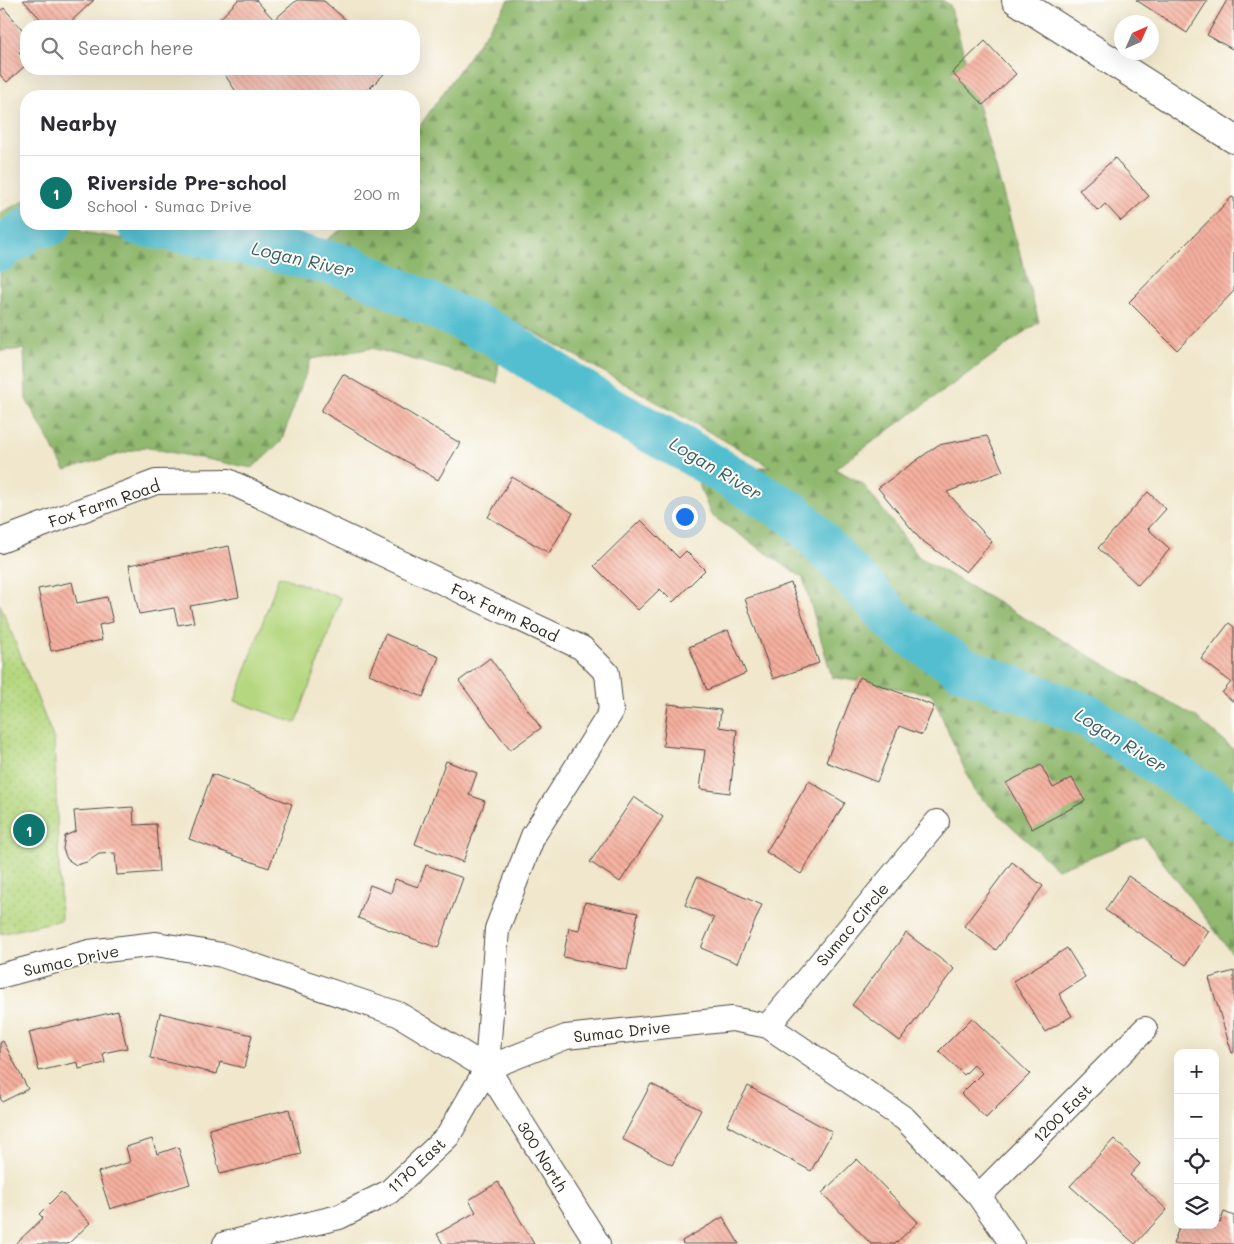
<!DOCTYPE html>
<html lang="en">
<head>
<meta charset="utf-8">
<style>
	body { margin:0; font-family:Mali,sans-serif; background:#f2f2f3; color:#2b2b33 }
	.controls { position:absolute; right:15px; bottom:15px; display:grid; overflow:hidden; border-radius:10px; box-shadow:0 5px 20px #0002 }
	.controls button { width:45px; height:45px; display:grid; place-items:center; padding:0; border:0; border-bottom:1px solid #e1e1e2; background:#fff; color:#2b2b33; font:25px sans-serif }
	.compass { position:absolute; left:1114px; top:15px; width:45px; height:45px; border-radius:50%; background:#fff; box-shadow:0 5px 20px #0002; rotate:45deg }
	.you { position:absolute; left:684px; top:516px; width:18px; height:18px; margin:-12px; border:4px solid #fff; border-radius:50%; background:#1a73e8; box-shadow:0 0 0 8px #1a73e833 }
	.badge { display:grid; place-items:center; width:32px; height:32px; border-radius:50%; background:#0f766e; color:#fff; font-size:16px; font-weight:700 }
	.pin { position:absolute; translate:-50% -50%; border:2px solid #fff; box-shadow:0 1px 5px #0006 }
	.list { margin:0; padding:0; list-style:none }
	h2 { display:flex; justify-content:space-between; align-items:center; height:65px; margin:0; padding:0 20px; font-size:21px }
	h2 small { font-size:16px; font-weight:400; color:#7c7c81 }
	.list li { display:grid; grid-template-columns:32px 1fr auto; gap:15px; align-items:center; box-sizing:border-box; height:75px; padding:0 20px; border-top:1px solid #e1e1e2 }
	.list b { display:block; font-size:19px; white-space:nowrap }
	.list p { margin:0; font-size:16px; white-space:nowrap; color:#7c7c81 }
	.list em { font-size:16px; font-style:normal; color:#7c7c81 }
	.icon { flex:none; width:28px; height:28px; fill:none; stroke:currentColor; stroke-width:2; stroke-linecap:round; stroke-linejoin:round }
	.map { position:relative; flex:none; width:1234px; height:1244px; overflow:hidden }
	.search { position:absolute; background:#fff; box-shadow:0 5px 20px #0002; left:20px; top:20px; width:400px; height:55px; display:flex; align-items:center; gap:12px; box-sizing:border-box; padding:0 18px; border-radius:20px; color:#7c7c81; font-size:19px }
	.panel { position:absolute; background:#fff; box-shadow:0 5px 20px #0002; left:20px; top:90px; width:400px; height:140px; border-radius:20px }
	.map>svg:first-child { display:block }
</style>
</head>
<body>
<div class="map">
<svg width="1234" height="1244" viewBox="0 0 1234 1244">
	<defs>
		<pattern id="grass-dots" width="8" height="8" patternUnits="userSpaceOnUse" patternTransform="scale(1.25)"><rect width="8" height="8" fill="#b5d77f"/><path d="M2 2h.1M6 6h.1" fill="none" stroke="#9cb96e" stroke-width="1.8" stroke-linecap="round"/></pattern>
		<pattern id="forest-firs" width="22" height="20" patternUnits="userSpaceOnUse" patternTransform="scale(1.25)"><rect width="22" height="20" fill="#90b86e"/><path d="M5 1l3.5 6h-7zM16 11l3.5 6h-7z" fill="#76965b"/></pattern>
		<pattern id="building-back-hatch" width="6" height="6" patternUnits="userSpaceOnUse" patternTransform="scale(1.25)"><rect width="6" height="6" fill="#f6b09f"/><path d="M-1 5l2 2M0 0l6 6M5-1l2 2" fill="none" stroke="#c78f82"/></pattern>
	</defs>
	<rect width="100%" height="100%" fill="#fdfcf7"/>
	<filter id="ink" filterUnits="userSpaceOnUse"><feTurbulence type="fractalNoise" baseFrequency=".02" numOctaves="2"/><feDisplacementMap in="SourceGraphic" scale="10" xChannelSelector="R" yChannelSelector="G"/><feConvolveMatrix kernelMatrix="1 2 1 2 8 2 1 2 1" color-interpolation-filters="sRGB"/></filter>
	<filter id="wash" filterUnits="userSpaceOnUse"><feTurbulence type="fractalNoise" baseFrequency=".0096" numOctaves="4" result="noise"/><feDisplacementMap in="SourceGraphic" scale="20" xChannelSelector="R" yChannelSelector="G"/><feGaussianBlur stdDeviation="1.12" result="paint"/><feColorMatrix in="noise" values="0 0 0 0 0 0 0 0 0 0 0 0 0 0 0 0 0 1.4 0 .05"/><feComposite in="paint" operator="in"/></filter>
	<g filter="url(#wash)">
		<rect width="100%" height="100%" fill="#f0e7cc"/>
		<!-- grass -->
		<path fill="url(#grass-dots)" stroke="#708155" d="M0 604 54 740 61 920 0 934Z"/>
		<!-- forest -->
		<path fill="url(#forest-firs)" stroke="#5e724c" d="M509 0H942L950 5 1039 322 835 469 862 483 919 557 1197 718 1234 750V956L1144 837 1057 869 974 791 932 694 832 677 803 578 711 515 693 469 771 467 502 314 497 383 372 348 311 359 281 442 252 468 144 447 65 470 26 399 24 349 0 351V213L26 200V224H75L82 232 290 266 349 224H414V134Z"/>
		<!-- pitch -->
		<path fill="#b5d77f" stroke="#708155" d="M279 576 341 598 296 723 235 701Z"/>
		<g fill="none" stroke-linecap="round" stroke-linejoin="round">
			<!-- river -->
			<path stroke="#53becf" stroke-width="44" d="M139 224 217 237 349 267 494 334 606 407 686 450 795 515 901 628 962 668 1088 716 1228 810 1234 818
				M0 250 35 224H50"/>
		</g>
		<g id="blocks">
			<!-- building -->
			<path fill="url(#building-back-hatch)" d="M23 0H94L66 26H47Z
				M238 0H256L274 20 297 0 324 1 353 26H213Z
				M1136 0H1208L1187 33Z
				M1227 0H1234V50L1207 35Z
				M4 8 26 34V47L19 53 26 61V65L7 82 0 75V11Z
				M985 41 1016 74 983 105 952 73Z
				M227 69H389L362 96H239L225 75Z
				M1115 158 1149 196 1121 221 1105 204 1098 211 1079 190Z
				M1232 197 1234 198V291L1177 350 1129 302Z
				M343 374 460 443 438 480 321 411Z
				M987 436 1003 471 947 492 992 542 966 572 920 539 878 488 938 445Z
				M512 477 573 513 549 553 488 517Z
				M1148 492 1166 509 1148 529 1170 549 1138 585 1098 548Z
				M641 520 679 558 686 551 705 570 673 602 660 589 638 610 594 566Z
				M229 546 239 597 190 606 194 622 178 625 174 608 139 614 129 565Z
				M72 582 77 603 107 597 113 622 99 625 102 640 51 651 38 589Z
				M791 583 819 663 773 679 745 599Z
				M1229 623 1234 627V702L1222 693 1231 682 1201 659Z
				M728 630 746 673 707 690 689 647Z
				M385 634 439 657 423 697 369 674Z
				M490 658 541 728 510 750 459 681Z
				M859 677 934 706 922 735 899 726 877 782 826 762Z
				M668 704 721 710 719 727 737 730 730 793 700 789 705 750 663 746Z
				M446 761 477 773 469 795 485 801 463 862 415 844Z
				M1041 765 1053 788 1072 778 1085 801 1032 829 1006 783Z
				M212 774 292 804 269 868 189 839Z
				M809 781 845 803 801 874 766 852Z
				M634 797 663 817 620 882 590 862Z
				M133 807 134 825 156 824 159 872 117 875 115 853 99 854 87 862 76 865 67 859 63 849 65 836 76 831 74 811Z
				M1012 862 1043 886 996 950 964 926Z
				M426 865 463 878 438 948 358 918 370 885 391 893 395 879 418 887Z
				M1128 876 1209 931 1186 965 1105 910Z
				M697 877 762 905 737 963 701 948 714 918 685 905Z
				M585 902 638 913 627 970 563 957 569 928 579 930Z
				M906 933 954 969 900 1041 852 1005Z
				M1067 948 1085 977 1059 994 1072 1016 1045 1032 1013 981Z
				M1234 971V1052L1232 1053 1209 978Z
				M118 1011 127 1048 103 1053 105 1063 79 1069 78 1062 39 1071 29 1032Z
				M160 1013 252 1035 244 1068 220 1062 217 1074 150 1058Z
				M972 1018 1030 1074 986 1118 961 1094 982 1073 974 1065 964 1075 939 1051Z
				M3 1041 28 1089 2 1102 0 1097V1043Z
				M651 1084 701 1110 672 1165 622 1139Z
				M748 1086 832 1132 811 1171 727 1125Z
				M289 1109 301 1154 220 1174 209 1129Z
				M152 1139 157 1154 178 1147 190 1184 110 1209 98 1172 130 1162 126 1147Z
				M1114 1139 1140 1164 1130 1175 1167 1210 1135 1244 1070 1186Z
				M857 1159 918 1222 895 1244H871L822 1193Z
				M498 1182 534 1244H443L437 1234 476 1212 469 1200Z
				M61 1192 90 1223 68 1244H15L43 1218 39 1214Z
				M1224 1212 1234 1216V1244H1173L1180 1225H1215V1221L1220 1223Z
				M723 1217 739 1244H683L682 1241Z"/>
		</g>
	</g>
	<g filter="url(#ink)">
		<use href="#blocks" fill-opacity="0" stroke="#494743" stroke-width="1"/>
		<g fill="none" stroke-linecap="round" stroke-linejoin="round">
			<defs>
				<path id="minor" d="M0 541 156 482 228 481 582 648 607 673 611 712 533 836 497 929 487 1068 448 1136 389 1192 339 1217 225 1244
					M0 976 89 952 156 944 222 955 398 1014 487 1068 598 1244
					M768 1026 937 822
					M487 1068 566 1037 732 1019 768 1026 905 1119 979 1196 1012 1244
					M979 1196 1145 1029"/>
				<path id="tertiary" d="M1016 0 1234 139"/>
			</defs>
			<!-- minor casing -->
			<use href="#minor" stroke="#494743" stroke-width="26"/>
			<!-- tertiary casing -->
			<use href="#tertiary" stroke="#494743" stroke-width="30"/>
			<!-- minor -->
			<use href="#minor" stroke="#fff" stroke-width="24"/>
			<!-- tertiary -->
			<use href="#tertiary" stroke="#fff" stroke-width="28"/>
		</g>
	</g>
	<g text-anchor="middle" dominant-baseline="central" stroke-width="4" stroke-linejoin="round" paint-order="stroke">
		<!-- street labels -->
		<g font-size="16" fill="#2b2b2b" stroke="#fdfcf7">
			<text transform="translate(104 503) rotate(-19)">Fox Farm Road</text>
			<text transform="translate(505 612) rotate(25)">Fox Farm Road</text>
			<text transform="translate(852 924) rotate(-50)">Sumac Circle</text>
			<text transform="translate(71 960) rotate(-12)">Sumac Drive</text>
			<text transform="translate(622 1031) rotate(-6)">Sumac Drive</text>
			<text transform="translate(1062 1113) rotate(-45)">1200 East</text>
			<text transform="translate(543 1156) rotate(58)">300 North</text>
			<text transform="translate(416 1165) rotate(-43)">1170 East</text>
		</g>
		<!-- water labels -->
		<g font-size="18" font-style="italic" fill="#395e64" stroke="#fdfcf7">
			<text transform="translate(303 259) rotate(13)">Logan River</text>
			<text transform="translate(716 468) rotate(31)">Logan River</text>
			<text transform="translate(1121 740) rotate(32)">Logan River</text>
		</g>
	</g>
</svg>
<div class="controls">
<button>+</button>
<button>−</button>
<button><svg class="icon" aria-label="locate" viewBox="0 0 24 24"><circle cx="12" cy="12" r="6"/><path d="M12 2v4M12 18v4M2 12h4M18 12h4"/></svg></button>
<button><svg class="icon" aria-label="layers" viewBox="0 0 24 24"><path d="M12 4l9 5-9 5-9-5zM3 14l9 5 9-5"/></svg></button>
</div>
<svg class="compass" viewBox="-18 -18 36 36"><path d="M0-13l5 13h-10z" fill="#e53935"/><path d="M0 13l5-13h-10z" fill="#7c7c81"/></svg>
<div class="you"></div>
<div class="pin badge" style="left:29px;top:830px">1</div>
<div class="search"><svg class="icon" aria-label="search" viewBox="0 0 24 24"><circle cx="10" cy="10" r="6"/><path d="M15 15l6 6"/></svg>Search here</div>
<section class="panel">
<h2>Nearby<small></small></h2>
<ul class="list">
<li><span class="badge">1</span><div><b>Riverside Pre-school</b><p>School · Sumac Drive</p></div><em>200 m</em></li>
</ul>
</section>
</div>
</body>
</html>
